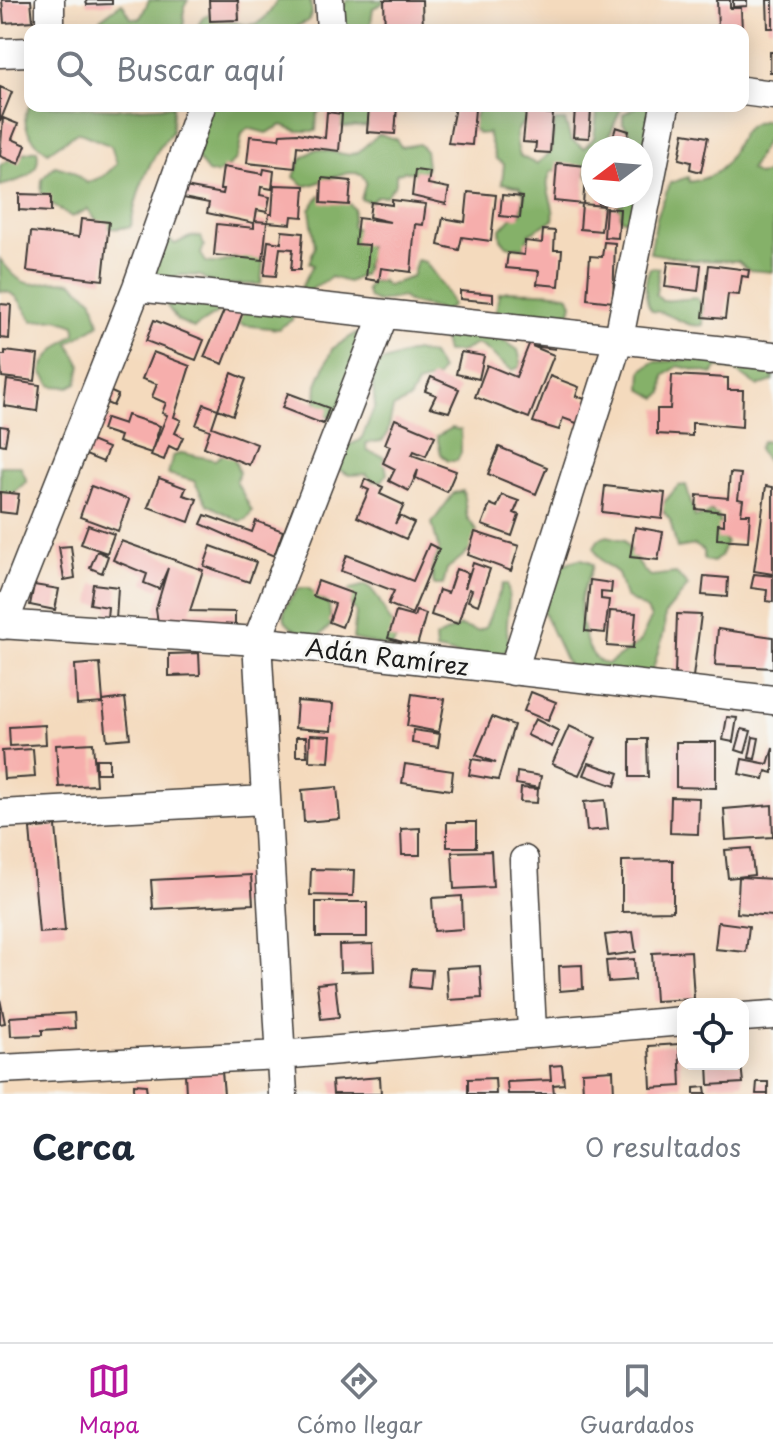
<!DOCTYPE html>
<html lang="es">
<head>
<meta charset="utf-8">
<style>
	body { margin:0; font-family:"Playpen Sans",sans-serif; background:#f6f6f7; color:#1f2937 }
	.controls { position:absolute; right:24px; bottom:24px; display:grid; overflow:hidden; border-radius:16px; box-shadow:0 4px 20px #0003 }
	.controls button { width:72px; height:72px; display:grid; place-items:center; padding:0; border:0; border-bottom:2px solid #e0e1e3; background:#fff; color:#1f2937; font:40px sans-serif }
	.compass { position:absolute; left:581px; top:136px; width:72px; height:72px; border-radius:50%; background:#fff; box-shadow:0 4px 20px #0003; rotate:254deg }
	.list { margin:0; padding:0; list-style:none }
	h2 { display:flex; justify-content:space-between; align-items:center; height:104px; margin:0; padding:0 32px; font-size:34px }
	h2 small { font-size:26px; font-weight:400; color:#747a83 }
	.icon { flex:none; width:44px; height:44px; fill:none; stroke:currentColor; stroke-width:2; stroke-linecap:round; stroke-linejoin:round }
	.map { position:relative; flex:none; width:773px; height:1094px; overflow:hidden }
	.search { position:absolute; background:#fff; box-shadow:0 4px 20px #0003; left:24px; right:24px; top:24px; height:88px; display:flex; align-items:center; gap:20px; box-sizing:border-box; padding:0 28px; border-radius:16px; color:#747a83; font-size:30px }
	.sheet { height:248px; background:#fff }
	nav { display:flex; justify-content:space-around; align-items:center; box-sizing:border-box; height:112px; border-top:2px solid #e0e1e3; background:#fff; font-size:22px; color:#747a83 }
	nav a { display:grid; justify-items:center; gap:4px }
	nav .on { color:#b5179e }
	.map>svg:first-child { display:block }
</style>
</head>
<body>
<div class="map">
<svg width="773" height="1094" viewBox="0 0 773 1094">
	<rect width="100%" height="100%" fill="#f6f6f2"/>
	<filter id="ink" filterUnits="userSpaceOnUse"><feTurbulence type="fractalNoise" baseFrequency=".0125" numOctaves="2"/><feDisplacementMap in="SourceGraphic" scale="16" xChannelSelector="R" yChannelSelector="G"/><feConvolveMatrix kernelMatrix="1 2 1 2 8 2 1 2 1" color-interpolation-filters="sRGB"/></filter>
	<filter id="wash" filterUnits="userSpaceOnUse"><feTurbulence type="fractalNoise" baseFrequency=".006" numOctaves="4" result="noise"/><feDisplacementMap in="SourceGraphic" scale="32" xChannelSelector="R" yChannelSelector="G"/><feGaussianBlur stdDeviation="1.8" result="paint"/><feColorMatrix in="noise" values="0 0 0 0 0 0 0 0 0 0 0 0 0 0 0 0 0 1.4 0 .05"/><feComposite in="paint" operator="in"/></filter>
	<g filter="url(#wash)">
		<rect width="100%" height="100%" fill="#f4dabd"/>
		<!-- forest -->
		<path fill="#85b169" stroke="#506642" stroke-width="2" d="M149 0H188L184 7V30L101 28 100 19 122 3 131 18 140 19Z
			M277 0H310L312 13 308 21 289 30H195L204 16 213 13C241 24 258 38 277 0Z
			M347 0H389L373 8 370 30H330Z
			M30 105 120 109 173 106 172 132C149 157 136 193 131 226 109 232 100 228 88 209L72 217 41 197 42 179 55 166 72 171 87 183 104 176 117 164 111 146 78 132 48 152C31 141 18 123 30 105Z
			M204 106H324L317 114 316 131H298L282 125 266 133 248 128 242 134C237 160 241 158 217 174L208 172 197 158Z
			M340 106H378L371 126 336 127 333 118Z
			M478 106H533C525 129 509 123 520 156L536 164 550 153 555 121H565L571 140 584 148 594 138 598 106H622L610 134 613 143 621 147 629 146 634 138 623 123V114L638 106H651L645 151 641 153V148H593V181L579 167 552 171C540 187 557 203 553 220L530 233 524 248 507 246 501 239 500 230 512 217 521 214 524 195 519 187 502 183 504 164 496 159 488 133 479 134 472 128Z
			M768 120 773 122V129L750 170 758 175 773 172V272L749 270 738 261 694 260 650 253 657 217 670 183 688 177 689 182C748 174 722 124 768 120Z
			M379 134 396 139 401 147 419 144 425 150 427 167 421 174 404 171 396 174V183L386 196H377L371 202 361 199 366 182 361 174C340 169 326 183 305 186L294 177 301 159 316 149 349 155 358 152Z
			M37 150C43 175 19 181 0 186V165L19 154Z
			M320 195 345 198 354 209 352 226 360 231 371 252 363 275 348 282 331 277 309 291 301 288 313 265 309 263 315 246 310 210Z
			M617 196H641L630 221 621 219Z
			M192 236 201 237 204 246 201 254 206 262C228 268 244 245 263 260L261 284 216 285 200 276 182 275 156 281 146 253 168 239 175 244Z
			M0 259C31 299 31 277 72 282L93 300 99 324 69 343 81 366 77 383 69 387 52 386 42 372C45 356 61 344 75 334V325L58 319 33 321C21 307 21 292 0 291Z
			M417 260 425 262C433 272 451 295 452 306L444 311 409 302 402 297 377 302 369 298 366 290 370 282 381 281 387 286 412 277Z
			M650 268H659L656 294 662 301 697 298 704 309 703 325C684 329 671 311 652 311 644 300 644 280 650 268Z
			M508 291C526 293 553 290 569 296L572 304 570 312C558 318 507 318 496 311L499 293Z
			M165 303 222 307V310L194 328 177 320Z
			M235 311H293L292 320 278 329 243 325 233 320Z
			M449 329 503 340 518 350 522 366 513 370C499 364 492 350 477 344L461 352H446L442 335Z
			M355 334 363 338 334 420 319 411 316 402 317 384 332 349Z
			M415 351 432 355 441 370 437 378 417 384 409 400 393 408 387 435 382 441 366 443 367 451 384 457 387 474 382 481H373L366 474 349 475 332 466 337 450 361 440 375 406 372 377 376 369 381 362Z
			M773 354V381L758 386 735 371 718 367 712 374 678 366 664 376 663 393 657 398 641 389 642 370 654 362Z
			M452 428 461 430V453L457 461H448L441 454 437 436Z
			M762 441 773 442V469L758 449Z
			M182 453 215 460 223 454 233 455 239 472 236 481 252 511 247 519 239 521 207 504 194 481 168 474 173 456Z
			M0 466H20L27 481 8 498 0 497Z
			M686 485 695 517 704 516 711 511 718 516 726 542 720 557 713 562 704 560V551L695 545 677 548 670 520 660 507 678 486Z
			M463 491 467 517 477 531 474 547 447 569 443 585H434L431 567 439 550 432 523 454 493Z
			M607 536 624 540 643 570 651 576 676 573 688 586 665 614 664 632 651 676 568 666 543 611 561 565C575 561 581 554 593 565 591 576 585 583 582 594 577 614 585 662 608 664L640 642 651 618 647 610 625 597 618 573C607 564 599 562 594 547L599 539Z
			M503 584H507C513 604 502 625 510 646 495 669 459 654 436 650L435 638 460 626 477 631 485 628Z
			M366 585C383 596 383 618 399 632L392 648 353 639 356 612 345 597 350 589Z
			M299 588H308L329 605 331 625 318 637C285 630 271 618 299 588Z"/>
		<g id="blocks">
			<!-- building -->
			<path fill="#f6aeac" d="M2 0H31L33 21 4 23Z
				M86 0H112V4L87 5Z
				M209 0H238L239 20 210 21Z
				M384 0H422L423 30H385Z
				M717 0H730V8H741L742 30H718Z
				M733 0H747V6L733 7Z
				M767 0H773V28H768Z
				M770 52H773V72H770Z
				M0 87 12 92 0 122Z
				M369 106H397L395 134 367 132Z
				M455 107 475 109 472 145 448 143Z
				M575 108 591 110 589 138 573 137Z
				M526 111 553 114 550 153 535 152 536 143 523 142Z
				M327 112 342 114 339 151 297 146 295 168 247 163 250 136 279 139 280 134 298 133 325 138Z
				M3 118 18 124 12 139 26 145 19 164 0 156Z
				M616 127 629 131 626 144 612 140Z
				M684 133 708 137 701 172 690 169 691 162 679 159Z
				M557 163 586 166 583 204 554 201Z
				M223 167 263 174 264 169 274 171 272 189 261 187 260 195 270 197 267 212 257 210 255 221 267 222 263 260 214 255 217 224 254 228V223L207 213 209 203 183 198 185 187 223 194 224 189H220Z
				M415 170 430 172 428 184 449 188 446 204 412 196Z
				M322 178 351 181 349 205 321 203Z
				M274 185 305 186 303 217 292 216 291 224 268 222 269 214H272Z
				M468 192 496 195 491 241 462 237 459 250 438 245 443 218 465 222Z
				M19 194 51 195V212L19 210Z
				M502 195 522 197 520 218 500 216Z
				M599 196H620L619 205 598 203Z
				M392 200 426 204 423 225 415 224 411 272 381 268 379 281 366 279 369 245 355 244 358 218 390 222 369 217 371 202 392 205Z
				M582 204 604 206 601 231 580 229Z
				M606 208 620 209 618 238 604 237Z
				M81 219 109 222 103 280 27 271 31 232 79 237Z
				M543 230 555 231 554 250H562L559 286 537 284 539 271 506 268 508 253 524 255 525 241 542 243Z
				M282 231 303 233 300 270H291L293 249 280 248 276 276 264 275 268 241 281 243Z
				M604 242 615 243 613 302 587 299 590 256 602 257Z
				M668 262 701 265 698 291 665 287Z
				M709 265 749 270 748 277 742 276 739 295 728 294 725 319 703 317Z
				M460 291 493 294V302L460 299Z
				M0 304 11 305 9 339 0 338Z
				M226 306 243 312 223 364 204 357Z
				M154 320 204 340 196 360 146 341Z
				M532 337 556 340 555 349 532 346 554 355 529 418 475 397 487 365 516 377Z
				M5 351 38 355 35 381 2 377 0 355H5Z
				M153 352 190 366 174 417 181 420 175 433 183 437 177 450 169 446 164 460 151 455 167 415 162 413 166 403 152 397 157 384 142 379Z
				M461 352 484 356 479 379 456 374Z
				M232 373 246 379 233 415 218 409Z
				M672 375 728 378V390H743L742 427 697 423H692V436L657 434V409H670Z
				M550 376 579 387 576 396 597 403 582 425 563 418 559 430 533 422Z
				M431 377 459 389 449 412 430 407 436 395 425 391Z
				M7 380 40 385 37 411 4 406Z
				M107 390 118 395 113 406 102 401Z
				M288 393 329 408 323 424 282 408Z
				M204 404 218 409 212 427 257 444 249 465 204 447 210 430 196 425Z
				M127 415 160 426 151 453 118 442 120 436 102 430 106 418 124 424Z
				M395 419 435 436 426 456 414 451 412 455 456 471 447 492 416 478 418 470 409 491 389 481 395 469 383 463 390 446 385 444Z
				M0 426 8 427 5 445 0 444Z
				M88 440 108 448 103 462 83 454Z
				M499 447 547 467 536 494 488 474Z
				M730 473 741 474 738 499 743 500 741 514H750L748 541 717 539 718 524 724 525V512L696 509 697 495 728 498Z
				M159 478 186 488 183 495 197 499 189 522 148 507Z
				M365 479 383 487 380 494 404 505 395 524 400 516 414 523 406 539 357 517 369 490 362 487Z
				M91 486 129 500 118 531 80 517Z
				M605 486 665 493 662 519 602 512Z
				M766 486 773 487V574L754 571Z
				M0 492 19 494 16 514 0 512Z
				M502 495 519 501 514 513 519 515 512 536 482 525 490 504 497 507Z
				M205 515 252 532 256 521 283 531 274 556 201 524Z
				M88 525 114 534 107 553 81 544Z
				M635 527 663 532 658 560 630 557Z
				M475 532 519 546 511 571 468 555Z
				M121 541 203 570 190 611 235 612V625L158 623 156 609 168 568 159 589 144 583 147 574 113 560Z
				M429 544 439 549 412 614 388 604 394 591 341 571 347 555 413 581Z
				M71 546 75 578 64 580 59 547Z
				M211 546 256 562 249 582 204 566Z
				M97 551 108 556 102 573 90 568Z
				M473 563 490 569 478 605 468 601 472 590 469 589 458 624 431 615 439 590 448 593 456 569 468 573 465 588Z
				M754 574 773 576V602L766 601 767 590 751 588Z
				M704 576 728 578 727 597 702 595Z
				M590 580 612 583 611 593 601 592V599L609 600 605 633 585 631Z
				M318 581 354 594 342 627 329 622 335 604 313 596Z
				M93 584 118 587 116 620 107 618 108 607 90 604Z
				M34 585 59 589 55 610 30 605Z
				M416 611 426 614 417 646 388 638 396 612 414 617Z
				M610 611 636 613 633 648 607 646Z
				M677 614 701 615 693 677 675 675Z
				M718 629 773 637V668L715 665Z
				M199 653 200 675 169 676V654Z
				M100 663 103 701 125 698 130 738 107 740 103 703 77 705 75 665Z
				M531 692 556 702 548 721 524 711Z
				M412 694 445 699 439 732 407 726Z
				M297 701 333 704 331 731 295 728Z
				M492 717 514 725 498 780 469 775 472 759 496 763 476 755Z
				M727 717 737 718 733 742 723 740Z
				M535 719 559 731 552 747 527 735Z
				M45 725 46 744 10 746 9 727Z
				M569 726 596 738 579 775 552 764Z
				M742 729 751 731 745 753 736 750Z
				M413 730 440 734 438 747 412 743Z
				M310 735 331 736 329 762 309 761Z
				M296 737H306L307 756H296Z
				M753 737 759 738 755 759 749 758Z
				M630 739H647L648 777H630Z
				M676 742H716V788L676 787Z
				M93 743 96 785 59 787 56 745Z
				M773 748V773L766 771 764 779 739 774 742 759 768 764Z
				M33 749 35 777 4 779 2 751Z
				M96 759H109V773H96Z
				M589 763 619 773 615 786 584 775Z
				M405 764 453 771 451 790 402 783Z
				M517 772 541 776 539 788 516 784Z
				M337 787 340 819 304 822 302 790Z
				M521 788 538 789 537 803 520 802Z
				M671 797 699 798 698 834 670 833Z
				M605 800 608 829 587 831 584 802Z
				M772 805 773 837 726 840 724 809Z
				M447 822H476V847H447Z
				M56 826 65 931 39 933 30 829Z
				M420 828V855H402L401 829Z
				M751 848 754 875 728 878 725 850Z
				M491 851 493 887 454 889 452 852Z
				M673 860V911L622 912V861Z
				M311 869 354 870 353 896 310 895Z
				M251 875 253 904 153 909 151 880Z
				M739 877 773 879V916L737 913Z
				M462 896 463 929 434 931 432 898Z
				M316 902H367V937H316Z
				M718 922 749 926 746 952 715 949Z
				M633 932 636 952 608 956 605 935Z
				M373 944 374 971 340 972 339 945Z
				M691 951 694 999 655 1001 652 953Z
				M634 959 635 980 608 982 606 961Z
				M582 965 583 989 560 991 559 966Z
				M480 966 482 998 448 1000 446 968Z
				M412 969 432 970 430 989 410 987Z
				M335 982 339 1017 321 1019 317 984Z
				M0 999 5 1023 0 1024Z
				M74 1013 75 1028 42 1030V1035L11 1036 10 1017Z
				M679 1044 681 1086 651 1088 649 1046Z
				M708 1064H741L743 1083 709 1085Z
				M562 1065 564 1084 553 1085 554 1094H508L507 1082 551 1080 550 1066Z
				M613 1070 614 1094H583L582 1072Z
				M222 1071 224 1094H186L185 1073Z
				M380 1077 381 1094H333L332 1081Z
				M495 1078 496 1094H468V1079Z
				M757 1082H768V1094H756Z
				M134 1084 146 1085 147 1094H134Z
				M705 1087 706 1094H694V1088Z"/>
		</g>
	</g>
	<g filter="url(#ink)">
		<use href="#blocks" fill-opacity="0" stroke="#3c3834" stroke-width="2"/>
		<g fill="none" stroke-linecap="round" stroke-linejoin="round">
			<defs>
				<path id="minor" d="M50 0V30
					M329 0 331 30
					M0 53 30 52
					M743 91 773 95
					M137 287 773 356
					M0 624 257 641 773 700
					M3 625 137 287 201 106
					M513 671 619 338 665 106
					M0 814 266 800
					M524 860 532 1032
					M743 1017 773 1015
					M0 1069 280 1055 683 1021
					M283 1094 257 641 384 314"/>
			</defs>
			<!-- minor casing -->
			<use href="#minor" stroke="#3c3834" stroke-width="31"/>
			<!-- minor -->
			<use href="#minor" stroke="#fff" stroke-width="28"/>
		</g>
	</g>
	<g text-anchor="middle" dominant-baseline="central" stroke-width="6" stroke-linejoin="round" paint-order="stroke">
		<!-- street labels -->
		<g font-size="24" fill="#1c1c1c" stroke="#f6f6f2">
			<text transform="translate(387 656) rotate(7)">Adán Ramírez</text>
		</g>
	</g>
</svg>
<div class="controls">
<button><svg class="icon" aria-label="locate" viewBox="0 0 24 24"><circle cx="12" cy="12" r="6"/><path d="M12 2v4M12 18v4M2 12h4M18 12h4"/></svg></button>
</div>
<svg class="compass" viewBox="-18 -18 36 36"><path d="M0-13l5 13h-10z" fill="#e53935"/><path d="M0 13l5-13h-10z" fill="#747a83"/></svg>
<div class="search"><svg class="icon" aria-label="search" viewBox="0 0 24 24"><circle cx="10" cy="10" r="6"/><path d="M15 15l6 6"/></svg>Buscar aquí</div>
</div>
<section class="sheet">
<h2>Cerca<small>0 resultados</small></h2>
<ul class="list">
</ul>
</section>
<nav>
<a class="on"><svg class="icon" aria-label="map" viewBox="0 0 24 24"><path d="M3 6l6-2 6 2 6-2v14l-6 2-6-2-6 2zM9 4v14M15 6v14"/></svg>Mapa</a>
<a><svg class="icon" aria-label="directions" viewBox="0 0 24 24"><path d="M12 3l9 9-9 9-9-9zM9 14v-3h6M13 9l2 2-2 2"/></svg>Cómo llegar</a>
<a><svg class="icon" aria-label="saved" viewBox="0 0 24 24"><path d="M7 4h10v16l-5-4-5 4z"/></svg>Guardados</a>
</nav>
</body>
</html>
